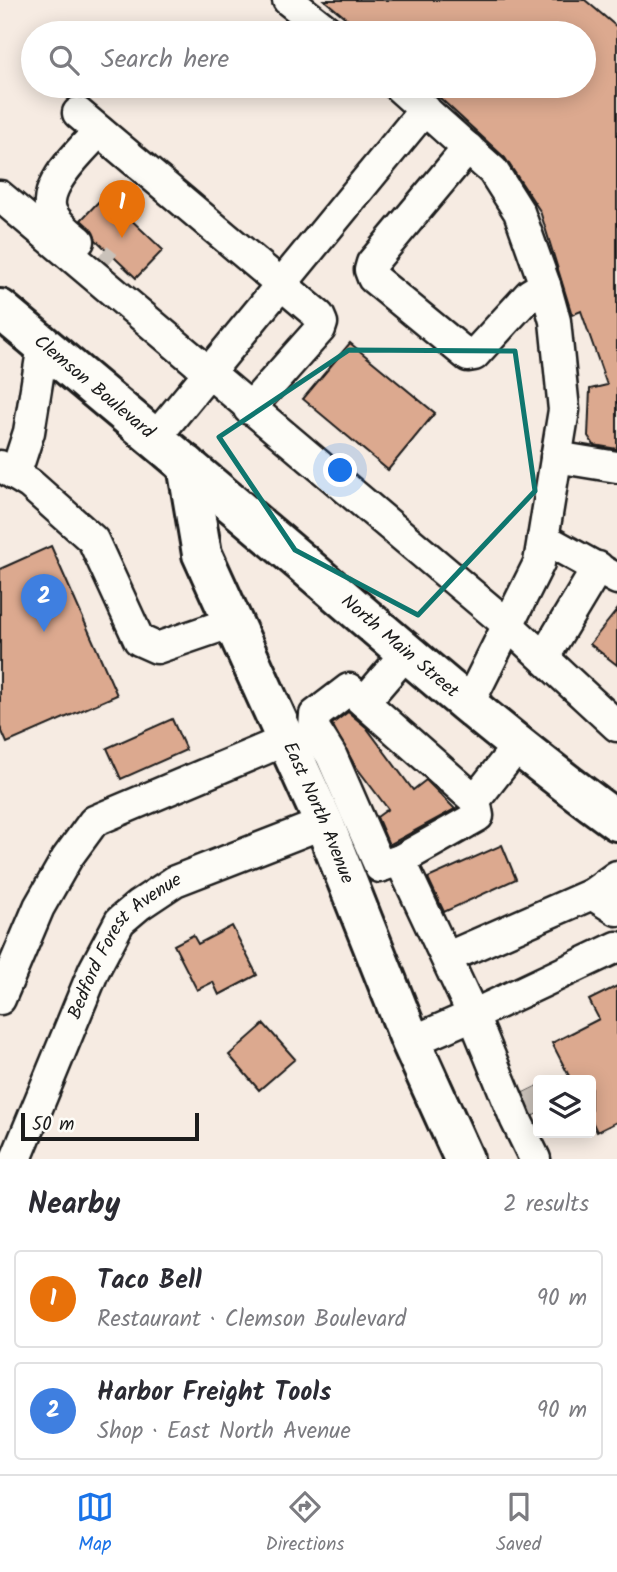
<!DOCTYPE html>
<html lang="en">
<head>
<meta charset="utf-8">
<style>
	body { margin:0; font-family:Kalam,sans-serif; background:#f7f7f7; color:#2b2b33 }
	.controls { position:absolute; right:21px; bottom:21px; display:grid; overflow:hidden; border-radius:7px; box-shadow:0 4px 18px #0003 }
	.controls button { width:63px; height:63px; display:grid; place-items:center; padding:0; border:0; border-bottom:2px solid #e1e1e2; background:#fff; color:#2b2b33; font:35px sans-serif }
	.scale { position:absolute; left:21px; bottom:18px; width:178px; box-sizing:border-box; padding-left:7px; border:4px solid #1c1c1c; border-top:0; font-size:19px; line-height:24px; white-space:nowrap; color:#1c1c1c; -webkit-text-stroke:5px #fdfcf7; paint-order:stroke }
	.you { position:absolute; left:341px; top:471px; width:24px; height:24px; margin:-18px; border:5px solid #fff; border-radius:50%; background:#1a73e8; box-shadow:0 0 0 10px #1a73e833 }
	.badge { display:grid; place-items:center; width:46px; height:46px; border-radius:50%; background:#1a73e8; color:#fff; font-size:23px; font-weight:700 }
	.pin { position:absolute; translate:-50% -58px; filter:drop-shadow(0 2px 4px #0008) }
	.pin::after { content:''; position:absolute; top:37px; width:24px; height:21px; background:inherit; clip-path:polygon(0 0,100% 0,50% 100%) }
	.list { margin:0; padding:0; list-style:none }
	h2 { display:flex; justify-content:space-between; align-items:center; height:91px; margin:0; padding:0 28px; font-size:30px }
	h2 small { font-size:23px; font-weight:400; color:#7c7c81 }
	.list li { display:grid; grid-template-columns:46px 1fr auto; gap:21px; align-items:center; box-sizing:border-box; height:98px; margin:0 14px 14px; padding:0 14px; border:2px solid #e1e1e2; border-radius:7px }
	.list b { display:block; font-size:26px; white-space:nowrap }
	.list p { margin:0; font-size:23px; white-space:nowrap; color:#7c7c81 }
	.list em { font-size:23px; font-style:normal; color:#7c7c81 }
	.icon { flex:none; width:38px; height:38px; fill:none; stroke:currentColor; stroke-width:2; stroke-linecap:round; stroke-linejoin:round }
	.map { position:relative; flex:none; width:617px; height:1159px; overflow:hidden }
	.search { position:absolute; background:#fff; box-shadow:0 4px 18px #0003; left:21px; right:21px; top:21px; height:77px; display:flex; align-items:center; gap:18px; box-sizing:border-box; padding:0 24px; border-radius:38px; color:#7c7c81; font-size:26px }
	.sheet { height:315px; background:#fff }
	nav { display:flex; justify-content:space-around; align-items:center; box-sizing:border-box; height:98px; border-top:2px solid #e1e1e2; background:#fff; font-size:19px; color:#7c7c81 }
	nav a { display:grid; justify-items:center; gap:4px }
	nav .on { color:#1a73e8 }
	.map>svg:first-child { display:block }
</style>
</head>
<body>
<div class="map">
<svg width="617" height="1159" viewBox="0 0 617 1159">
	<rect width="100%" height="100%" fill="#f6ebe2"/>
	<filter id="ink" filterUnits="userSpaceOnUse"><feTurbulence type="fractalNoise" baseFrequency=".0143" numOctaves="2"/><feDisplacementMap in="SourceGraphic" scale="14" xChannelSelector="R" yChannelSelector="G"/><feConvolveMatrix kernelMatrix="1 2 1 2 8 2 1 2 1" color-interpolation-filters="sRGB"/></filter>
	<g filter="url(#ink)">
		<!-- building -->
		<path fill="#dca98f" stroke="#1c1c1c" stroke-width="2" d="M324 0H585L617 27V449L594 445 588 436 590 389 607 385 581 311 572 315 540 211 505 158 427 86H584V33H364Z
			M105 195 163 250 136 278 96 240 90 228 81 220Z
			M350 343 435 413 388 470 303 399Z
			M51 546 117 695 7 743 0 727V569Z
			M617 610V665L590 644Z
			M348 712 366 727 413 790 426 780 455 809 389 845 377 817 388 809 354 764 332 724Z
			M172 719 186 750 121 779 107 748Z
			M502 845 516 879 444 912 428 878Z
			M232 926 257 975 219 995 213 982 197 990 174 945 193 935 198 944Z
			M617 986V1122L597 1132 591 1119V1080H571L552 1043 599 1019 589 1000Z
			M264 1024 295 1059 259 1090 229 1055Z
			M538 1086V1113L533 1115 524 1093Z"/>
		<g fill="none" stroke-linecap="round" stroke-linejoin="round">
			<!-- minor-tunnel -->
			<path stroke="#cac2ba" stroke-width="30" stroke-dasharray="30 15" stroke-linecap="butt" d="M98 258 108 266
				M523 1093 534 1115"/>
			<defs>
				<g id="minor">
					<path d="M288 0 330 33"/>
					<path d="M398 86 493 171 519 212 545 285 555 321 564 410 539 563 469 703"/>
					<path d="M78 113 319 316 322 323 320 329 249 409"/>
					<path d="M468 148 372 263 370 270 373 278 468 356 474 355 530 294 545 285"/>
					<path d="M0 196 508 625 617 726"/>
					<path d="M79 241C69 233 58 225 52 213 40 187 83 149 99 131"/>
					<path d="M155 438 425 109"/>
					<path d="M556 457 617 467"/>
					<path d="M0 466 30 484 93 540 139 640 157 648 233 622"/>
					<path d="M15 475 29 432 43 345"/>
					<path d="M543 538 617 579"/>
					<path d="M544 657 598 567"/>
					<path d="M364 702 407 652"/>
					<path d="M400 860 473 1015 411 1042"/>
					<path d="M382 866 400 860 478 816 475 800 519 744"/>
					<path d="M380 867 331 755 314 728 315 715 349 689 475 800"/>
					<path d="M617 876 592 894 617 910"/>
					<path d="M448 957 592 894"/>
					<path d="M0 999 39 907 67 858 94 821 286 740"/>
					<path id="s1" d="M16 1159 94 970 120 921 139 905 175 881 324 823"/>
					<path d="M535 1159 516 1120 473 1015 617 947"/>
				</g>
				<g id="major">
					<path id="s2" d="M0 309C101 393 201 477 301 562 404 651 507 741 617 821"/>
					<path id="s3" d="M187 465 202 554 324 823 411 1042 464 1159"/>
				</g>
			</defs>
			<!-- minor casing -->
			<use href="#minor" stroke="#1c1c1c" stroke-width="35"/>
			<!-- major casing -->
			<use href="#major" stroke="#1c1c1c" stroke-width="44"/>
			<!-- minor -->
			<use href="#minor" stroke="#fdfcf7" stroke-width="30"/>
			<!-- major -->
			<use href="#major" stroke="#fdfcf7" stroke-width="38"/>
		</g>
	</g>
	<!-- marked area -->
	<path fill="none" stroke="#0f766e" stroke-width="5" stroke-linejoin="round" d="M349 350 515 351 535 491 418 615 295 550 219 437Z"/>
	<g text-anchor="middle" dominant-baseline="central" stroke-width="5" stroke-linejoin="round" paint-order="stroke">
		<!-- street labels -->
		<g font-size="19" fill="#1c1c1c" stroke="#fdfcf7">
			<text stroke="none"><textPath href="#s2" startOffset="122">Clemson Boulevard</textPath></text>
			<text stroke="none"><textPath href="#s2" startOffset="523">North Main Street</textPath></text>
			<text stroke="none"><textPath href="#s3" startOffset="374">East North Avenue</textPath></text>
			<text stroke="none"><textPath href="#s1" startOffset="243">Bedford Forest Avenue</textPath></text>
		</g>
	</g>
</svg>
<div class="controls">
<button><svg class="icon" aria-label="layers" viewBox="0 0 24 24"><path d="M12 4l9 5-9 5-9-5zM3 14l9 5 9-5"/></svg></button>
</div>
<div class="scale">50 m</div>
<div class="you"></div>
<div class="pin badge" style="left:122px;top:238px;background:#e8710a">1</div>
<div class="pin badge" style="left:44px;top:632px;background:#3f7fe0">2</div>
<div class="search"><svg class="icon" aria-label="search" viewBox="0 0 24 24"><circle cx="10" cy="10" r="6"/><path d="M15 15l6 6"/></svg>Search here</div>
</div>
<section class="sheet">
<h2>Nearby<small>2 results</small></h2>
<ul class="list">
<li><span class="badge" style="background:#e8710a">1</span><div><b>Taco Bell</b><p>Restaurant · Clemson Boulevard</p></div><em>90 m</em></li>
<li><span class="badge" style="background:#3f7fe0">2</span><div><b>Harbor Freight Tools</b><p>Shop · East North Avenue</p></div><em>90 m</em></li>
</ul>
</section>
<nav>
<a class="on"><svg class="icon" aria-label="map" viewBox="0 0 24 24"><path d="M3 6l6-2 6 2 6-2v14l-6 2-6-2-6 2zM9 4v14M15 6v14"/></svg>Map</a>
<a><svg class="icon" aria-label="directions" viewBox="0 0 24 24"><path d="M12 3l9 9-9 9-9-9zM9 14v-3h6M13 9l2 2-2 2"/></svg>Directions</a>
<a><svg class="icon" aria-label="saved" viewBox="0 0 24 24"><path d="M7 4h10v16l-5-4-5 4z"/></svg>Saved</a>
</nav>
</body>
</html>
